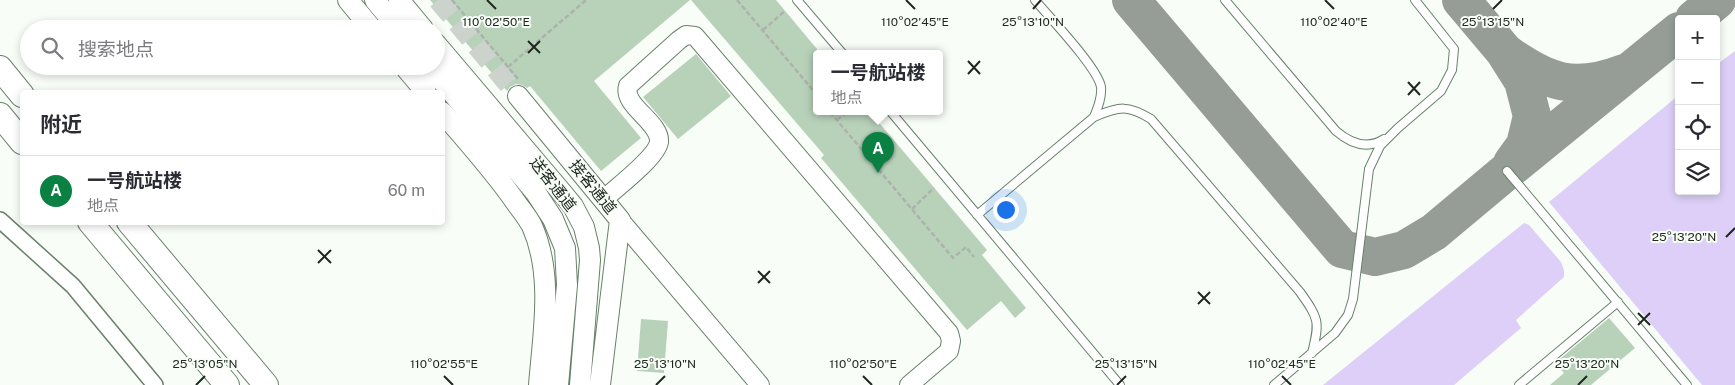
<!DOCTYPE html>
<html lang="zh">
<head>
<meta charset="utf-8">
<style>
	body { margin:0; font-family:"Public Sans","Noto Sans SC",sans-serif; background:#f2f2f3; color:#2b2b33 }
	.controls { position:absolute; right:15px; top:15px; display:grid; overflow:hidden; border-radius:5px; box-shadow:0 2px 8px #0003 }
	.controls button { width:45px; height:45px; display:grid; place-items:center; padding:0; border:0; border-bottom:1px solid #e1e1e2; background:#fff; color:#2b2b33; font:25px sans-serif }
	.you { position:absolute; left:1005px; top:209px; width:18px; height:18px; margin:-12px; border:4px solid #fff; border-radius:50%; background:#1a73e8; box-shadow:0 0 0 8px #1a73e833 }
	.badge { display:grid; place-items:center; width:32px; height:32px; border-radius:50%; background:#0b8043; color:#fff; font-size:16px; font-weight:700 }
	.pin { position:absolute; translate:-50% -41px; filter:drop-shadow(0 1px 2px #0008) }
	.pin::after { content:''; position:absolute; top:26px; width:18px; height:15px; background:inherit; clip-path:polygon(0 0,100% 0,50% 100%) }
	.popup { position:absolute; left:813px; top:50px; width:130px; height:65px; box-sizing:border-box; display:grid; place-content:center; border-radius:5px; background:#fff; filter:drop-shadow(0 1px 4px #0005); font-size:16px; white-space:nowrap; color:#7c7c81 }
	.popup b { font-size:19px; color:#2b2b33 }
	.popup::after { content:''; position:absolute; left:50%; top:100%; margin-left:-10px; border:10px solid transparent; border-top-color:#fff }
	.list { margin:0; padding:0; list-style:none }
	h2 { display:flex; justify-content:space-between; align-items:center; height:65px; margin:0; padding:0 20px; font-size:21px }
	h2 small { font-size:16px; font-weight:400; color:#7c7c81 }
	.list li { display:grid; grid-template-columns:32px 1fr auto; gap:15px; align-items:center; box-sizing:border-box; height:70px; padding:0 20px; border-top:1px solid #e1e1e2 }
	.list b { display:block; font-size:19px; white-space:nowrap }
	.list p { margin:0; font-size:16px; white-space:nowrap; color:#7c7c81 }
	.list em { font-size:16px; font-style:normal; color:#7c7c81 }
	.icon { flex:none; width:28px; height:28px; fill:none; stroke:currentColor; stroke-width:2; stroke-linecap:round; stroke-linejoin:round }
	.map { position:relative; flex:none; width:1735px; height:385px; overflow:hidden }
	.search { position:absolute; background:#fff; box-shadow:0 2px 8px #0003; left:20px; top:20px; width:425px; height:55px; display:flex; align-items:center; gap:12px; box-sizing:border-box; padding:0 18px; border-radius:28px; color:#7c7c81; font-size:19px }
	.panel { position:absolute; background:#fff; box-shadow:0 2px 8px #0003; left:20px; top:90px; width:425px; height:135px; border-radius:5px }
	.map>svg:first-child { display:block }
</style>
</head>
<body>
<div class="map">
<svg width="1735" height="385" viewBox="0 0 1735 385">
	<rect width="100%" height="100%" fill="#f8fdf8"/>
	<!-- green -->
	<path fill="#ddcff7" d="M1735 51V385H1702L1549 202 1679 95V191H1716V65Z
		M1524 223 1529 225 1561 262 1564 270V277L1516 320 1521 328 1454 385H1323Z"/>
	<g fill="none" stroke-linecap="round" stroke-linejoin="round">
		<!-- taxiway -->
		<path stroke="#969d96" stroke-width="38" d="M1131 0 1342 249 1375 257 1404 250 1434 232 1507 171 1679 31
			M1461 0 1504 51 1523 81 1532 116 1525 145 1512 163
			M1694 19 1717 0
			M1506 53C1548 83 1574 92 1624 73"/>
	</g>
	<!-- building -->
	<path fill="#b8d2ba" d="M430 0H690L594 81 641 138 601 171 530 86 527 88 522 85 516 84 510 87 507 91Z
		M691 0H776L817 49V112H870L987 250 982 255 1026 308 1015 318 1001 301 967 330 821 158 824 155Z
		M696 54 731 96 678 139 643 97Z
		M1609 318 1635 348 1591 385H1550L1564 373 1555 363Z
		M641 319 668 321 664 373 637 371Z"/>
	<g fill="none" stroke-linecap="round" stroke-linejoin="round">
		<!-- secondary-tunnel -->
		<path stroke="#ccd2cc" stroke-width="20" stroke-dasharray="20 10" stroke-linecap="butt" d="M438 0 518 96"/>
		<defs>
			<path id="service" d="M797 0 843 54
				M1035 0C1049 17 1098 68 1101 87 1102 97 1098 107 1094 117
				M1225 0 1336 131C1350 143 1367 150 1384 139
				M891 112 1120 385
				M1507 171 1687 385
				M977 215 1094 117C1120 106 1128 105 1151 119L1300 292C1319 319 1320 321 1312 353
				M1274 385 1335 333 1348 315 1353 299 1369 169 1380 146 1398 128 1441 91 1452 70 1454 49 1415 0
				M1519 385 1618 302"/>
			<path id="minor" d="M0 220 73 286 155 385"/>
			<path id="tertiary" d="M603 200C616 188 657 157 659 142 661 122 622 106 628 86L679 40 686 35 695 36 949 333 951 341 949 351 909 385
				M620 220 760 385"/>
			<path id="secondary" d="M348 0 372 29
				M375 0 399 29
				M399 0 423 29
				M436 44 564 195 573 206 584 227 589 248 590 260 580 385
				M404 66 426 92
				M430 66 536 193 553 219 565 248 567 285 558 385
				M518 96 620 220 600 385
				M442 112C468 142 495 172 517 204 522 211 528 218 532 226 554 275 543 334 539 385"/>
			<path id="trunk" d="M0 68 22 95
				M0 115 22 142
				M90 222 227 385
				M129 222 266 385"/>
		</defs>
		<!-- service casing -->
		<use href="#service" stroke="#69816b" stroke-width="10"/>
		<!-- minor casing -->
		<use href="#minor" stroke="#69816b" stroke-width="18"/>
		<!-- tertiary casing -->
		<use href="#tertiary" stroke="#69816b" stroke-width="20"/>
		<!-- secondary casing -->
		<use href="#secondary" stroke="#69816b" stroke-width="22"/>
		<!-- trunk casing -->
		<use href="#trunk" stroke="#69816b" stroke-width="26"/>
		<!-- path -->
		<path stroke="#acb3ac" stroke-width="2.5" stroke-dasharray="5 2.5" stroke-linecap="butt" d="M452 0 518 79
			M737 0 817 95
			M763 30 785 11
			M508 67 586 0
			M830 112 953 258 966 247 974 257
			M837 120 847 112
			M912 209 934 188"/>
		<!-- service -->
		<use href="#service" stroke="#fff" stroke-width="8"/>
		<!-- minor -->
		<use href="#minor" stroke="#fff" stroke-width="15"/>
		<!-- tertiary -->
		<use href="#tertiary" stroke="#fff" stroke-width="18"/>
		<!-- secondary -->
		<use href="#secondary" stroke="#fff" stroke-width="20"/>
		<!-- trunk -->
		<use href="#trunk" stroke="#fff" stroke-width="24"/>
	</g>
	<!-- ticks -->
	<path fill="none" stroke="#1e281e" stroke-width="2" d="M487 0 496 9M906 0 915 9M1325 0 1334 9M1033 9 1041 0M1493 9 1502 0M528 41 540 53M528 53 540 41M968 61 980 74M968 74 980 61M1408 82 1420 95M1408 95 1420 82M1726 237 1735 228M318 250 331 263M318 263 331 250M758 271 770 283M758 283 770 271M1198 292 1210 304M1198 304 1210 292M1638 313 1650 325M1638 325 1650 313M444 376 453 385M863 376 872 385M1282 376 1291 385M196 385 205 376M656 385 665 376M1117 385 1126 376M1578 385 1587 376"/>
	<g text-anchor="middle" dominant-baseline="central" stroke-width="4" stroke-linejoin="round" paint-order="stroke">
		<!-- street labels -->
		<g font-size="16" fill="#1e281e" stroke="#f8fdf8">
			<text transform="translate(553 184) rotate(52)">送客通道</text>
			<text transform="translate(593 187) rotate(51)">接客通道</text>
		</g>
	</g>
	<g font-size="12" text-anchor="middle" fill="#1e281e" stroke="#f8fdf8" stroke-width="4" stroke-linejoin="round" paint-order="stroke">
		<text x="496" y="26">110°02'50"E</text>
		<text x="915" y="26">110°02'45"E</text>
		<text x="1033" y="26">25°13'10"N</text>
		<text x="1334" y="26">110°02'40"E</text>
		<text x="1493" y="26">25°13'15"N</text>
		<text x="1684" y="241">25°13'20"N</text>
		<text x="205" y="368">25°13'05"N</text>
		<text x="444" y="368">110°02'55"E</text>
		<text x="665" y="368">25°13'10"N</text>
		<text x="863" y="368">110°02'50"E</text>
		<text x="1126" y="368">25°13'15"N</text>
		<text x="1282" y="368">110°02'45"E</text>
		<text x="1587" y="368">25°13'20"N</text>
	</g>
</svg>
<div class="controls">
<button>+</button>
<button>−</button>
<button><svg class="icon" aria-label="locate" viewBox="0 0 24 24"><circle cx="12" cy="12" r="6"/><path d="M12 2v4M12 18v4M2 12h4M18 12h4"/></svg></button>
<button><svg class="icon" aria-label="layers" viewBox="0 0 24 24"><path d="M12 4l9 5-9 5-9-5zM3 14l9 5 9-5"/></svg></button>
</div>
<div class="you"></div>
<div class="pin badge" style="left:878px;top:173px">A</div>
<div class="popup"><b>一号航站楼</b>地点</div>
<div class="search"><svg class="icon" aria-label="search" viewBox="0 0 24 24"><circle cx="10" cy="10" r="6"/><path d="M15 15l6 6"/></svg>搜索地点</div>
<section class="panel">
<h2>附近<small></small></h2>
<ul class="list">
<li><span class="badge">A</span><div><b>一号航站楼</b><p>地点</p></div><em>60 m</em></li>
</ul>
</section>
</div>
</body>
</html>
